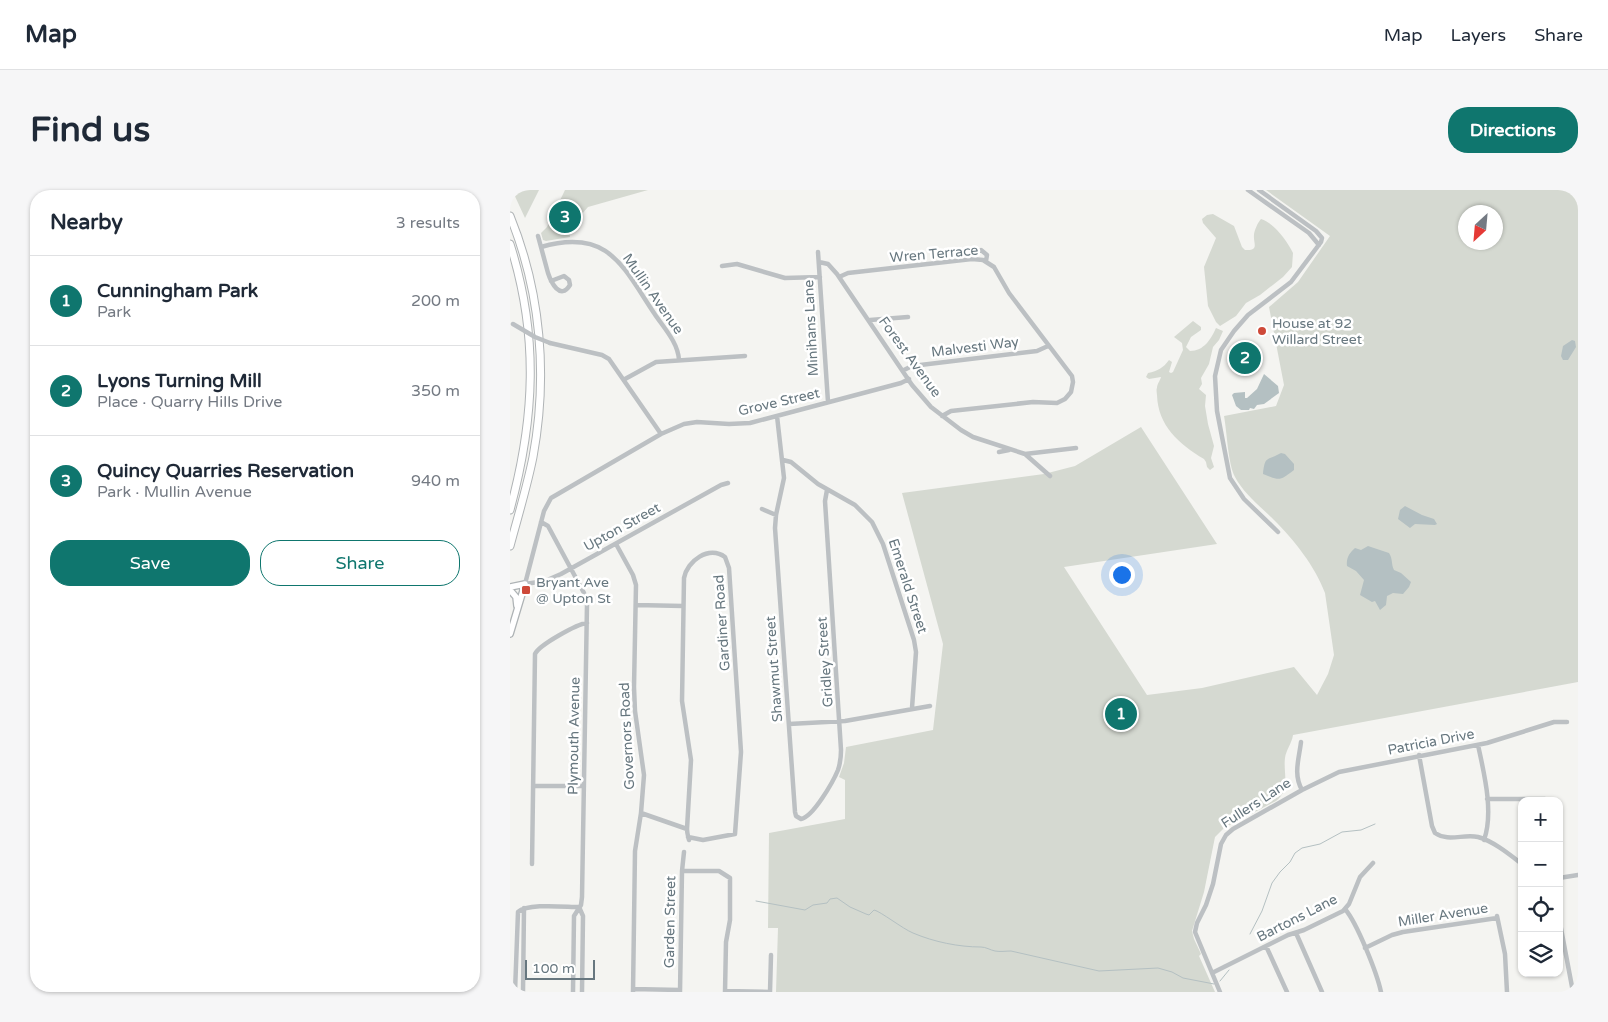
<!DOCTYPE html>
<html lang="en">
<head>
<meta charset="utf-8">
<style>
	body { margin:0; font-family:"Varela Round",sans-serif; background:#f6f6f7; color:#1f2937 }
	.controls { position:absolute; right:15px; bottom:15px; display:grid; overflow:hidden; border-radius:10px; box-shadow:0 1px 4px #0004 }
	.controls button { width:45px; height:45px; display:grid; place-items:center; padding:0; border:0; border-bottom:1px solid #e0e1e3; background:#fff; color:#1f2937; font:25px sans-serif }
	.compass { position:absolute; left:948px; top:15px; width:45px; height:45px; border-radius:50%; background:#fff; box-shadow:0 1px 4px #0004; rotate:206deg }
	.scale { position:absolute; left:15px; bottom:12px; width:70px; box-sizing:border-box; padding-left:5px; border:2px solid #67777f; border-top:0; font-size:14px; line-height:18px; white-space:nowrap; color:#67777f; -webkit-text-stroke:4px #fff; paint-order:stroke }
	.you { position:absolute; left:611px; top:384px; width:18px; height:18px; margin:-12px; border:4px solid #fff; border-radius:50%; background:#1a73e8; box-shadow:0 0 0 8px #1a73e833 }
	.badge { display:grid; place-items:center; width:32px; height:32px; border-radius:50%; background:#0f766e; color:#fff; font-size:16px; font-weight:700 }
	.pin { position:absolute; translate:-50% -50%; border:2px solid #fff; box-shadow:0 1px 5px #0006 }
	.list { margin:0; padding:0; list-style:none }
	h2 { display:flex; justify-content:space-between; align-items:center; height:65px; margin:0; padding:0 20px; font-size:21px }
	h2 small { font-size:16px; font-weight:400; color:#747a83 }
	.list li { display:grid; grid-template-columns:32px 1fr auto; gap:15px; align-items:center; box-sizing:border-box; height:90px; padding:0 20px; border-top:1px solid #e0e1e3 }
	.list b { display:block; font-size:19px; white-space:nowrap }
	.list p { margin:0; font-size:16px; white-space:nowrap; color:#747a83 }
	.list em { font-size:16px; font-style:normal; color:#747a83 }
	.actions { display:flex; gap:10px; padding:15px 20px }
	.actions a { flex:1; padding:11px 0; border:1px solid #0f766e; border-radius:20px; text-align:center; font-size:18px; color:#0f766e }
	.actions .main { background:#0f766e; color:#fff }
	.icon { flex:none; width:28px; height:28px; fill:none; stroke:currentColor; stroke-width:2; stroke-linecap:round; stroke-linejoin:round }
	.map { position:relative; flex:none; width:1068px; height:802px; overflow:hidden; border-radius:20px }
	header { display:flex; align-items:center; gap:30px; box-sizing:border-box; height:70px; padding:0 25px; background:#fff; border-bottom:1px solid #e0e1e3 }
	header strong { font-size:24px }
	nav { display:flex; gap:28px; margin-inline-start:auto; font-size:18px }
	.intro { display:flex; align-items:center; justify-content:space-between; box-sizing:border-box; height:120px; padding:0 30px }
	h1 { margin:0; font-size:35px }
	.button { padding:12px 22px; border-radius:20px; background:#0f766e; color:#fff; font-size:18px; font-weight:700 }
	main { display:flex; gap:30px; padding:0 30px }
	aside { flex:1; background:#fff; border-radius:20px; box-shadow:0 1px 4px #0004 }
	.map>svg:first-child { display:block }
</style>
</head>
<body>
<header>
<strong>Map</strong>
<nav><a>Map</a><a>Layers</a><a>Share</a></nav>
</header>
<div class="intro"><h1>Find us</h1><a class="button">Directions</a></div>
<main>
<aside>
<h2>Nearby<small>3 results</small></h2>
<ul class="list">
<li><span class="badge">1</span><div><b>Cunningham Park</b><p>Park</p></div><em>200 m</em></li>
<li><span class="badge">2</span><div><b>Lyons Turning Mill</b><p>Place · Quarry Hills Drive</p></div><em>350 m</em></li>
<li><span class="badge">3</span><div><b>Quincy Quarries Reservation</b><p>Park · Mullin Avenue</p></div><em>940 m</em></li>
</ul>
<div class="actions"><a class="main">Save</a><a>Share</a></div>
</aside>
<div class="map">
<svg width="1068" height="802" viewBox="0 0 1068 802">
	<rect width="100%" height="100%" fill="#f4f4f1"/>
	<!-- green -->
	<path fill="#d5d9d1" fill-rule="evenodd" d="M2 0H29L15 28 3 2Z
		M55 0H138L78 17 59 39 60 47 36 51 33 50 31 43 37 37Z
		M756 0H1068V492L783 545C782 553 776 560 775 568 773 583 781 600 766 611L714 638 705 647 694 702 682 741 684 749 691 764 689 766 705 802H266L268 738H258L259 643 335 629V590L329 587 334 573 336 557 423 540 433 454 392 303 534 284 565 276 631 237 707 354 554 377 637 505 692 498 784 477 807 505 818 484 824 465 815 403C805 376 784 350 764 330 751 317 734 304 725 287 718 274 717 242 714 226L766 216 774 195 759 117 788 92 820 46ZM956 22H986V52H956Z
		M703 24 724 36 732 57 735 60C750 61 743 53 744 45 744 41 748 32 751 29 764 33 777 51 783 63L782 77 773 87 750 105 736 113 726 126 710 136 706 132 698 116 694 77 706 48 693 33 692 29 697 25Z
		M683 131 691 137V140L681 147 676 157 680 161C694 161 701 149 706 138L713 141 709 150 703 157 699 174 691 188 692 194 689 199 696 205 695 216 698 234 704 256 701 268 704 277 700 280 697 277 696 272 694 269C669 254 648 236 647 205 647 204 646 199 647 198 647 194 650 191 651 187L639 189 636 187 638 183C648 181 653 178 659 170L662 172 659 182 661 183 663 182 673 160 672 153 664 147Z"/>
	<!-- water -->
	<path fill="#b4c0c2" d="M1062 150 1065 151 1066 157 1058 170H1053L1051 166 1053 156Z
		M754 184 768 196 769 203 754 214 747 215 744 219 740 218 739 220H731L726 216 722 205 724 203 735 202V208H737L747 199Z
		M771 263 775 264 784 274V280C769 291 771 291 753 284 755 265 757 271 771 263Z
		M895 316 912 325 924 329 927 334 925 335 905 334 900 338 888 329 890 320Z
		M858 356 879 363C883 369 881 374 884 380L891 383 901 392 899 397 893 404 883 403 877 406 876 415 870 420 865 411 862 412 850 405 854 390 846 381 837 376C836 369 839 363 845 358L851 360Z"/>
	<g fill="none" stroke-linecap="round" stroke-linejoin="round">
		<!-- stream -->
		<path stroke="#b4c0c2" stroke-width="1" d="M246 711 295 720 303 715 317 713 320 709 327 708 340 717 356 724 359 725 364 720C370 721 393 739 403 743 424 752 449 757 471 757 476 757 480 760 485 761 490 762 496 761 501 761L589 781 648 778 662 782 673 788 704 794
			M740 744 752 721 762 693 770 682 780 672 785 663 792 658 810 654 832 642 851 640 865 634
			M710 791 719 780"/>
		<defs>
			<path id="major" d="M0 397 15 394 0 444
				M0 400 6 407 7 416"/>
			<path id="highway" d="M0 26C31 102 38 186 23 267 17 297 8 326 0 356
				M0 54C29 146 25 228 0 320"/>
		</defs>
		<!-- major casing -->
		<use href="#major" stroke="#aeb3b5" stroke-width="8"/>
		<!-- highway casing -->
		<use href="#highway" stroke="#b0b4b6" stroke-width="9"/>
		<!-- minor -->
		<path stroke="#bcc0c3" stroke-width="4.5" d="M738 0 799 43 809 55
			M749 0 806 41 812 48 811 52 781 92 738 125 724 141 711 160 705 186 707 221 720 288 734 309 768 342
			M28 46 38 83C41 92 50 111 60 95L59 90 54 86 41 91
			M31 57C98 38 112 75 144 123 153 137 168 152 169 170
			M308 62 318 212
			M462 69 464 63 471 60 477 65 476 71
			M309 72 318 74 327 84 402 195 421 217 451 240 463 247 515 264 540 286
			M212 76 227 74 275 88 310 87
			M329 87 338 83 462 69 473 70 484 77 499 103 562 186 563 192 561 202 555 209 547 213 523 212 441 221 432 226
			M360 130 398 127
			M40 153 92 165 99 169 151 244
			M394 180 402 176 527 161 538 156
			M115 189 146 172 235 166
			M267 226 274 288 266 325 265 338 285 622 286 626 291 629C303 627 323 592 328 580 330 574 331 567 331 560L315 311 317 300
			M489 262 499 260
			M515 264 566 258
			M273 270 281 272 308 294 345 315 362 332 373 354 404 450 406 462 402 518
			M218 293 211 295 51 384 35 391 15 394 34 321 41 308 151 244 174 234 187 232 219 234 240 233 391 193 399 189
			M252 319 266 325
			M31 332 38 336 74 403 77 414 72 707 71 715 64 726 63 802
			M106 354 123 385 126 395 124 497 125 521 134 585 131 623 125 661 123 802
			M126 415 173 416
			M279 534 335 531 420 516
			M791 552C789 569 783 584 792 600
			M968 555C974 583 984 622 974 650
			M909 565 922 636 925 643C938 652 953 644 968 647 983 651 999 664 1012 674
			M23 596H74
			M977 609H1035
			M131 623 177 639
			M178 647 193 650 225 644 231 562 219 378 215 367C199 355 177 371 174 388L172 511 181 570 177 639C177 643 178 646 179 650
			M22 674 25 464C29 455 67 434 77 433
			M172 681H209L220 688V730L216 752 215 802
			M1049 688 1068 685
			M69 717 73 726 72 802
			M835 719C847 733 867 783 871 802
			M987 726 995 764 997 802
			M1049 728 1063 802
			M786 743 812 802
			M756 756 777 802
			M855 758 882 745 893 742 987 728
			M702 783 778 745 794 740 833 721 839 714 850 687 863 673
			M123 799 170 800
			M215 801 260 802
			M5 802 8 722C18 713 55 717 69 717
			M13 802 14 718
			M170 802 172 681 174 662
			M260 802 261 765
			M710 802 685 742 687 733 696 715 703 694 711 654 716 645 723 639 792 600 829 582 977 553 1044 532H1057"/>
		<!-- major -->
		<use href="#major" stroke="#fff" stroke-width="5.5"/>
		<!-- highway -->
		<use href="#highway" stroke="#fff" stroke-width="7"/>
		<!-- minor-bridge -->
		<path stroke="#bcc0c3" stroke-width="4.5" d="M3 134 25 147 40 153"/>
	</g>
	<!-- markers -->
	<g fill="#ce4938" stroke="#fff" stroke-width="2">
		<circle cx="752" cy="141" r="5"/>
		<rect x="11" y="395" width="10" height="10" rx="2.5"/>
	</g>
	<g text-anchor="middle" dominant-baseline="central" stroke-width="5" stroke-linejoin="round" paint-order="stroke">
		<!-- street labels -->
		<g font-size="14" fill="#67777f" stroke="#fff">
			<text transform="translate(424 64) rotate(-5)">Wren Terrace</text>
			<text transform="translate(143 104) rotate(55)">Mullin Avenue</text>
			<text transform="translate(301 138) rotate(-93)">Minihans Lane</text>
			<text transform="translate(465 157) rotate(-7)">Malvesti Way</text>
			<text transform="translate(400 167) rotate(54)">Forest Avenue</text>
			<text transform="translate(269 212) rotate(-13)">Grove Street</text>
			<text transform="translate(112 337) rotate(-29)">Upton Street</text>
			<text transform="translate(398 396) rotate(72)">Emerald Street</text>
			<text transform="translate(212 433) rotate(-94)">Gardiner Road</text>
			<text transform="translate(315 472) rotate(-94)">Gridley Street</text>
			<text transform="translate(264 479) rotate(-94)">Shawmut Street</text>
			<text transform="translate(64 546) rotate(-89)">Plymouth Avenue</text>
			<text transform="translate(117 546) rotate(-93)">Governors Road</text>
			<text transform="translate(921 552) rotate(-11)">Patricia Drive</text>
			<text transform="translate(746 613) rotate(-33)">Fullers Lane</text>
			<text transform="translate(933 725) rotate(-9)">Miller Avenue</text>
			<text transform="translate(787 728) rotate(-27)">Bartons Lane</text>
			<text transform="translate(160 732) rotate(-89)">Garden Street</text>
		</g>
		<!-- poi labels -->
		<g font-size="14" fill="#67777f" stroke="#fff" text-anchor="start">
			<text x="762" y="133">House at 92<tspan x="762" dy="16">Willard Street</tspan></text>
			<text x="26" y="392">Bryant Ave<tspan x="26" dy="16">@ Upton St</tspan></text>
		</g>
	</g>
</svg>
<div class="controls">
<button>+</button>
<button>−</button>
<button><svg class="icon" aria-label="locate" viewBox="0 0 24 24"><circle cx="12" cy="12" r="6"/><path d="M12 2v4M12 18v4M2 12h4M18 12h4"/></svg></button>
<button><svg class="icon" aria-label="layers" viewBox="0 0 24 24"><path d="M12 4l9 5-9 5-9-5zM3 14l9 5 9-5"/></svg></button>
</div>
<svg class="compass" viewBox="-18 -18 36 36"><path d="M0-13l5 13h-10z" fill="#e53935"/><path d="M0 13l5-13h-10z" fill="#747a83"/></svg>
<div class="scale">100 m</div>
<div class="you"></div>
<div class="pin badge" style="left:611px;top:524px">1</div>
<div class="pin badge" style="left:735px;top:168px">2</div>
<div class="pin badge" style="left:55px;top:27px">3</div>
</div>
</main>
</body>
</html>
